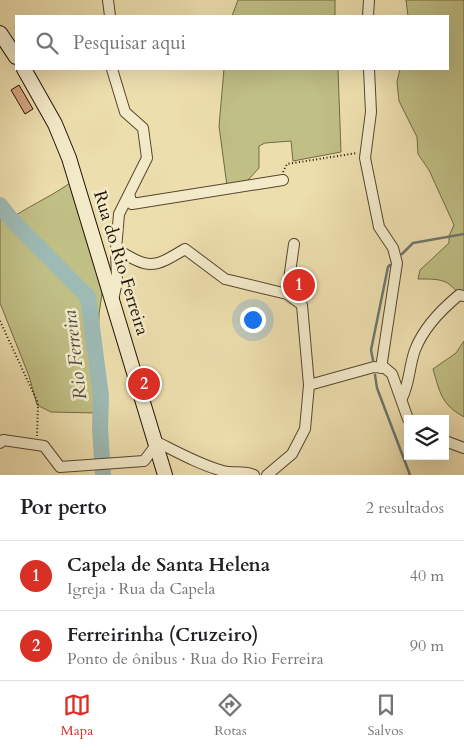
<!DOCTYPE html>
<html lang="pt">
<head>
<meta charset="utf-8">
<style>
	body { margin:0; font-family:Cardo,serif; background:#f6f6f6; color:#202124 }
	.controls { position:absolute; right:15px; bottom:15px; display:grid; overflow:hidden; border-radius:0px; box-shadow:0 5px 20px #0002 }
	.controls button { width:45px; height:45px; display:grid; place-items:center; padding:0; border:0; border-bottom:1px solid #e0e0e0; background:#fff; color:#202124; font:25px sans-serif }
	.you { position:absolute; left:252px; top:319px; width:18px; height:18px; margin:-12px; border:4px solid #fff; border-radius:50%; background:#1a73e8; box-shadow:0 0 0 8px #1a73e833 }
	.badge { display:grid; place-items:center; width:32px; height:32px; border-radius:50%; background:#d93025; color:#fff; font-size:16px; font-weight:700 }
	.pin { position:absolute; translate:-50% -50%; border:2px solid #fff; box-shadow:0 1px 5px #0006 }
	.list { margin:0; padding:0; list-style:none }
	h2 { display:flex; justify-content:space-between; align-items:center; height:65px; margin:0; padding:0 20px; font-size:21px }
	h2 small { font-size:16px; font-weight:400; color:#757577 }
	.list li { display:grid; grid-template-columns:32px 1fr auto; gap:15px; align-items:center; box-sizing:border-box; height:70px; padding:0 20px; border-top:1px solid #e0e0e0 }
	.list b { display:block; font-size:19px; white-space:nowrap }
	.list p { margin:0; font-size:16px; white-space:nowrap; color:#757577 }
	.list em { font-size:16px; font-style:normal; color:#757577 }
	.icon { flex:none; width:28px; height:28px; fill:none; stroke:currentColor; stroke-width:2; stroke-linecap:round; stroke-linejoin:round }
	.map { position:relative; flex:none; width:464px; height:475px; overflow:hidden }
	.search { position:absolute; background:#fff; box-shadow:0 5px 20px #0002; left:15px; right:15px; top:15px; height:55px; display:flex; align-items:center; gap:12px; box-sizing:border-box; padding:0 18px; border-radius:0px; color:#757577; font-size:19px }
	.sheet { height:205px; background:#fff }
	nav { display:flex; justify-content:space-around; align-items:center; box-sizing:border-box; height:70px; border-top:1px solid #e0e0e0; background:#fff; font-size:14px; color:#757577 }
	nav a { display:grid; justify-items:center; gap:2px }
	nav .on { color:#d93025 }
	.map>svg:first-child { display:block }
</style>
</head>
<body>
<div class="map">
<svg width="464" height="475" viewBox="0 0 464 475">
	<rect width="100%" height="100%" fill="#eddeae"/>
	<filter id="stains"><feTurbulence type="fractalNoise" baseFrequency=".004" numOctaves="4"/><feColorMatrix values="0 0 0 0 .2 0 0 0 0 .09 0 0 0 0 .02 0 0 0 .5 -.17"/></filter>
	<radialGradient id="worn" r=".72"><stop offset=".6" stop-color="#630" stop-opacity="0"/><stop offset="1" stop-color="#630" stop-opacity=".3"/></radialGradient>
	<!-- green -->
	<path fill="#c0bf85" stroke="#726944" d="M238 0H335V16H232Z
		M406 0H464V302C449 279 444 279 418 279L420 270 449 243V236L454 225 429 170 418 154 417 137 399 101 397 82 400 69H448V16H408Z
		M224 69H338L341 152 293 161 291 141 265 143 259 146V168L248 180 227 186 219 126Z
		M70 183 103 287 99 314 96 413 51 412 37 405 29 376 0 303V216L6 222C26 207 49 198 70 183Z
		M464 341V417C441 404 440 393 433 369L456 353Z"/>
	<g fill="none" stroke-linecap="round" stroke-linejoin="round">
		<!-- stream -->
		<path stroke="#6c776e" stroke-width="2.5" d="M402 254 413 243 464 234
			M373 360 371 350 388 267 390 265
			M375 375 377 388 410 475"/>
		<!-- river -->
		<path stroke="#9dbab5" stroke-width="16" d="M0 205 11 219 88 297 101 396 100 428 103 475"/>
	</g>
	<!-- building -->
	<path fill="#d7a281" stroke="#231304" d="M19 85 33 109 25 114 11 90Z"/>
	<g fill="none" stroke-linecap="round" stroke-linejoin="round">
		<defs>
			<path id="street" d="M108 0 110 16
				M368 16 369 0
				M112 69 125 112 143 128 147 158 119 214 116 249 117 282 113 300
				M369 69 371 112 365 158 379 227 393 248 397 263 381 368
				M129 194 132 204 283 180
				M116 249C150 269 152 269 185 249L225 279 287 294 302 305 309 385 305 429 292 454 267 475
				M287 294 294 244
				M309 385 374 367 385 368 392 374 408 419
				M402 398C410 382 409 366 415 350 423 329 442 309 459 295L464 296
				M155 441C177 452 200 465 223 471 234 474 243 470 254 475
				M445 441 464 448
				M0 443 3 440 44 446 60 467
				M60 467 144 461 156 445"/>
			<path id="secondary" d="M0 33 16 57
				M24 69 55 124 69 158 165 475"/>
		</defs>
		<!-- street casing -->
		<use href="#street" stroke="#56462e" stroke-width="12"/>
		<!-- secondary casing -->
		<use href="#secondary" stroke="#231304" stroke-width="16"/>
		<!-- path -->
		<path stroke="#231304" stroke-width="2" stroke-dasharray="1 2.5" stroke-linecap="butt" d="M283 172 287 164 357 153
			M0 321 38 403 37 436"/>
		<!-- street -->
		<use href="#street" stroke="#f3eaca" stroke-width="10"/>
		<!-- secondary -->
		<use href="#secondary" stroke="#f3eaca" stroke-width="14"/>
	</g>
	<g text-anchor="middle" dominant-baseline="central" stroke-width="5" stroke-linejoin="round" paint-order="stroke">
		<!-- street labels -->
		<g font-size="18" fill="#231304" stroke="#f3eaca">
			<text transform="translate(121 263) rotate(73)">Rua do Rio Ferreira</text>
		</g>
		<!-- water labels -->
		<g font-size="19" font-style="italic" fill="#4e4d42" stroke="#f3eaca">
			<text transform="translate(75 355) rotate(-97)">Rio Ferreira</text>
		</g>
	</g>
	<rect width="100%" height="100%" filter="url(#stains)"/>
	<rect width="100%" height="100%" fill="url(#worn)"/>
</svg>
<div class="controls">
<button><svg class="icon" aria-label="layers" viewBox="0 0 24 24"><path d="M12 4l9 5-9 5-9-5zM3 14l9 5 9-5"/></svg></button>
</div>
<div class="you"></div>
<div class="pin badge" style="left:299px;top:285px">1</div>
<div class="pin badge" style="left:144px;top:384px">2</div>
<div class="search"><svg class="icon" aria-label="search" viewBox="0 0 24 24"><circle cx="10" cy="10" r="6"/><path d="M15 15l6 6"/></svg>Pesquisar aqui</div>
</div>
<section class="sheet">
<h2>Por perto<small>2 resultados</small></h2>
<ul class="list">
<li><span class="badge">1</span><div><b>Capela de Santa Helena</b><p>Igreja · Rua da Capela</p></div><em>40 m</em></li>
<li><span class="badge">2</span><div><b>Ferreirinha (Cruzeiro)</b><p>Ponto de ônibus · Rua do Rio Ferreira</p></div><em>90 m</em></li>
</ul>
</section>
<nav>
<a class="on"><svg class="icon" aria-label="map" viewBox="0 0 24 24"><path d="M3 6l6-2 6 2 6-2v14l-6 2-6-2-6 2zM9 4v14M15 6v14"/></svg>Mapa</a>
<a><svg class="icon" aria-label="directions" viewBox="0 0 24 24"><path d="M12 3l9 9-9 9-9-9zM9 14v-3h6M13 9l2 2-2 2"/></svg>Rotas</a>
<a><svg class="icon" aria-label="saved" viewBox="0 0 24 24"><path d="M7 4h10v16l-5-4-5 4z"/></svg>Salvos</a>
</nav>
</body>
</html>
